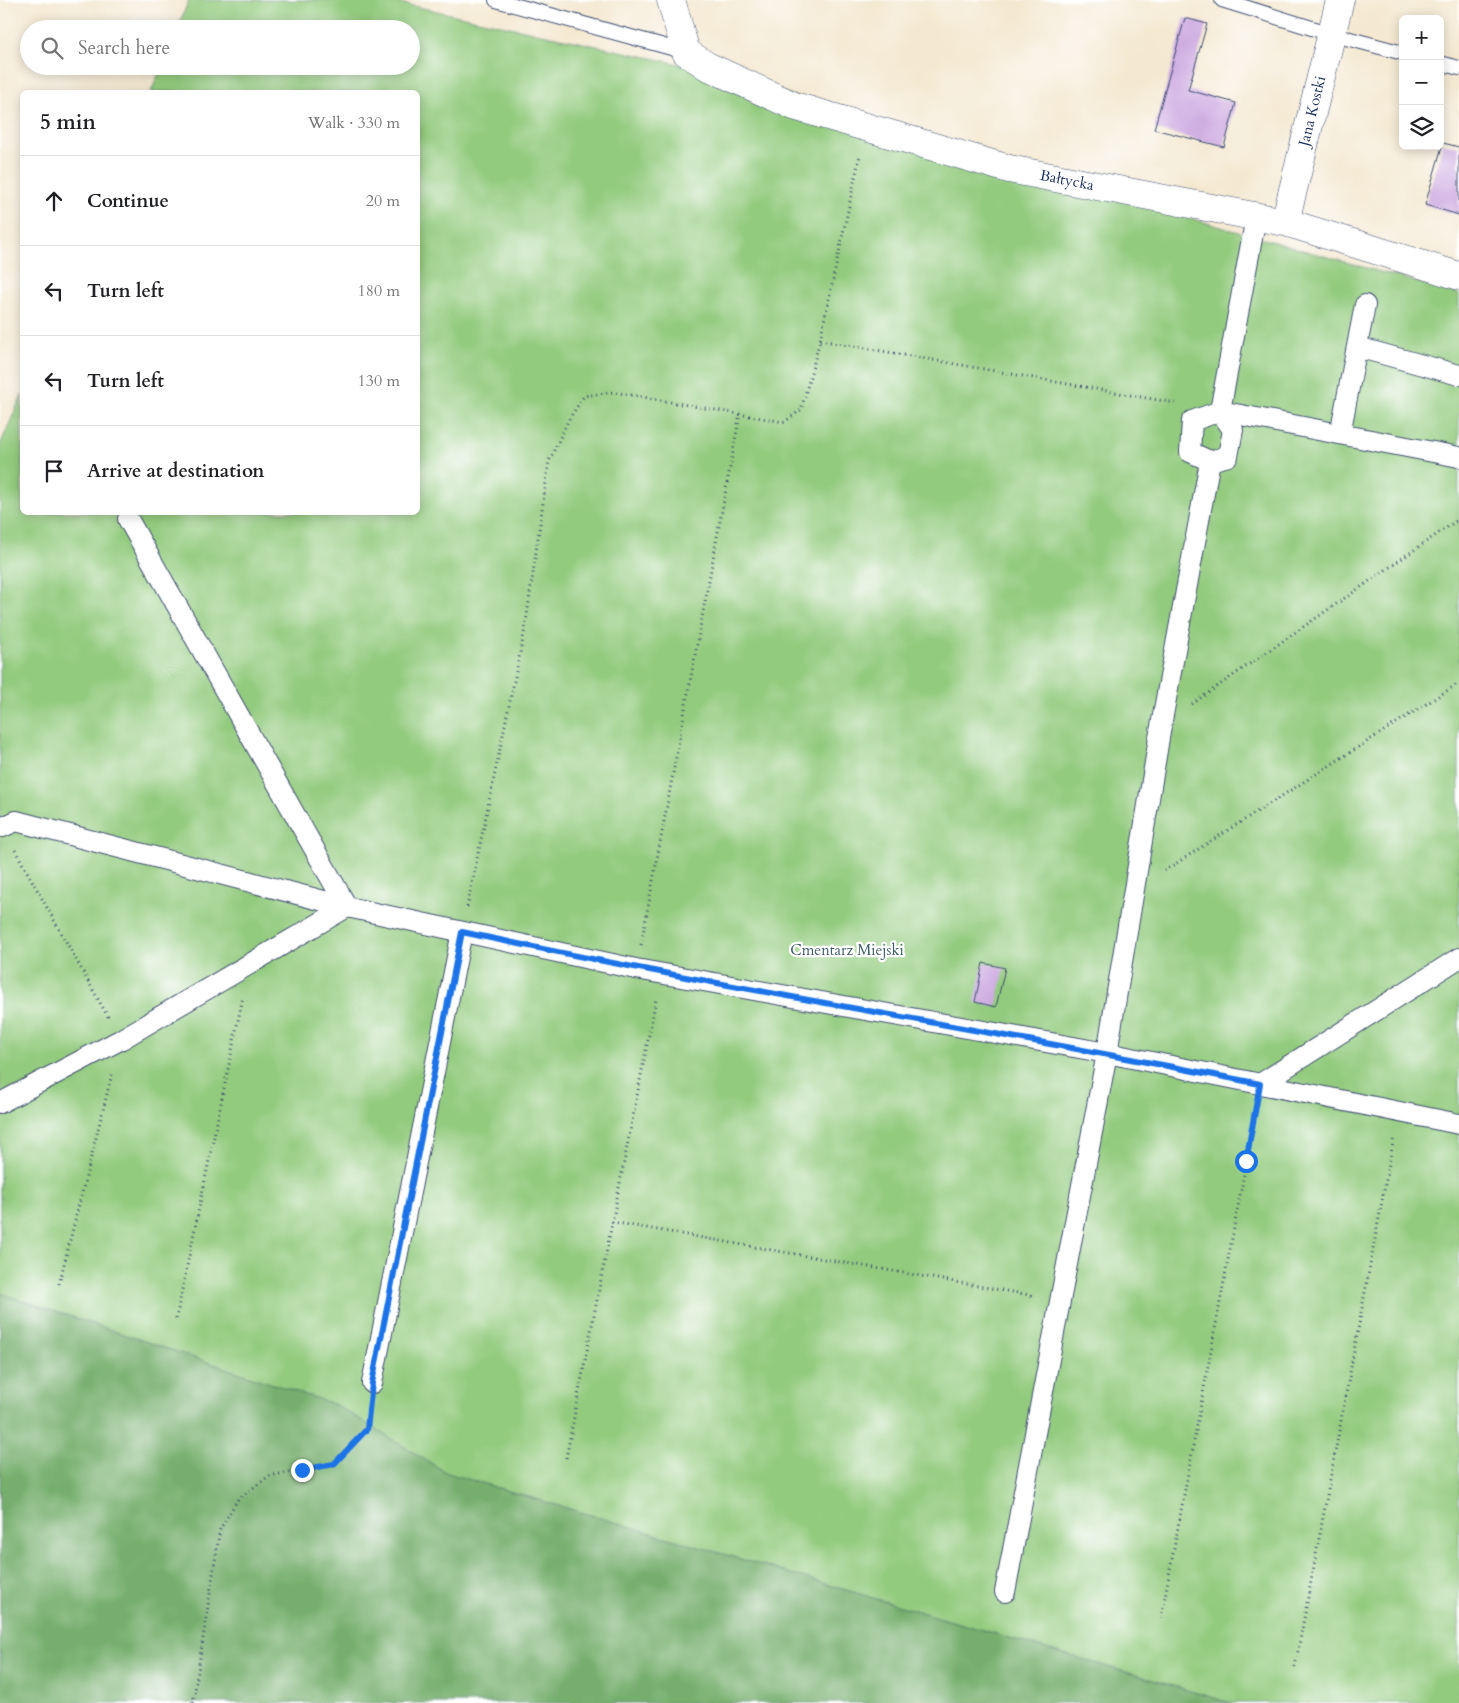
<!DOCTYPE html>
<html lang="en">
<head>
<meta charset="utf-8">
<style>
	body { margin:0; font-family:Cardo,serif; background:#f2f2f2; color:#202124 }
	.controls { position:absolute; right:15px; top:15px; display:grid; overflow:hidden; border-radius:8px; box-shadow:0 2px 12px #0003 }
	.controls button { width:45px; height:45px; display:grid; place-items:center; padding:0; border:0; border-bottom:1px solid #e0e0e0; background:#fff; color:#202124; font:25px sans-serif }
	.stop { position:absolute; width:15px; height:15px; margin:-11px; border:4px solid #1a73e8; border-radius:50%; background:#fff }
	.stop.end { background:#1a73e8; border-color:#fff; box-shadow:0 1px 5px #0008 }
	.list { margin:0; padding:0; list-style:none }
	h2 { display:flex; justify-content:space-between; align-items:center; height:65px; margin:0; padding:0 20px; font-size:21px }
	h2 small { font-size:16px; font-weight:400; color:#757577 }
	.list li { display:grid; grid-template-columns:32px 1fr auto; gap:15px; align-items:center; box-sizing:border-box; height:90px; padding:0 20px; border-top:1px solid #e0e0e0 }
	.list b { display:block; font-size:19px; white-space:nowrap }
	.list em { font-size:16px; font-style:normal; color:#757577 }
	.icon { flex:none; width:28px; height:28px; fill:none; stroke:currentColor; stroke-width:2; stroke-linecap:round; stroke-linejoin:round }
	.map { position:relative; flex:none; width:1459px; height:1703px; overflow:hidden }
	.search { position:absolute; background:#fff; box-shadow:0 2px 12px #0003; left:20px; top:20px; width:400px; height:55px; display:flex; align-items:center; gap:12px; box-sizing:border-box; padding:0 18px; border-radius:28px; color:#757577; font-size:19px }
	.panel { position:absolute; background:#fff; box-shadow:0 2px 12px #0003; left:20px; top:90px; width:400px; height:425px; border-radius:8px }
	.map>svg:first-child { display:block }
</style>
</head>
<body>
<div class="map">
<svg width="1459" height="1703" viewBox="0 0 1459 1703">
	<rect width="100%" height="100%" fill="#fff"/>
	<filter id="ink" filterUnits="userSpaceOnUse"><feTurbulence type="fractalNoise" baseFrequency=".02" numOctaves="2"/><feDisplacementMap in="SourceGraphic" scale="10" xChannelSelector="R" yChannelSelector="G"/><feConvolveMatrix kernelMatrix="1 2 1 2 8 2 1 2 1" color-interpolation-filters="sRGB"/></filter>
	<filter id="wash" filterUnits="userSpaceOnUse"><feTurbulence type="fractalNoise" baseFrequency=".0096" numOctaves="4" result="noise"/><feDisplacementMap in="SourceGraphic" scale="20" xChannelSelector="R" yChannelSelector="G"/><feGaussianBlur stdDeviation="1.12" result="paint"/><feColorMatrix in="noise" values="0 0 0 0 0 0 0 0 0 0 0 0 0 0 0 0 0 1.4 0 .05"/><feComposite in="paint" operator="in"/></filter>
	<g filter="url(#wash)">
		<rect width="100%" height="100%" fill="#f4e8d0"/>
		<!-- green -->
		<path fill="#93cb7e" stroke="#577d6e" d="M189 0H386L725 74 1086 189 1459 294V1703H1231L447 1473 336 1405 0 1293V445L22 395V512H418V92H151L162 66H411V29H177Z"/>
		<!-- forest -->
		<path fill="#76af6d" stroke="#486f66" d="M0 1293 336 1405 447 1473 1231 1703H0Z"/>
		<g id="blocks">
			<!-- building -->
			<path fill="#cdaae1" d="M1185 18 1207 24 1188 90 1236 103 1224 147 1154 129Z
				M1443 143 1459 147V215L1425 205Z
				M983 963 1005 968 996 1007 975 1002Z"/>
		</g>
	</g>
	<g filter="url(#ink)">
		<use href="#blocks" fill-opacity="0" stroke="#3c4b6f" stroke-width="1"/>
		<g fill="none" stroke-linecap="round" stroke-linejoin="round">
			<defs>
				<path id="service" d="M496 0 686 52
					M1222 0 1331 34 1403 53
					M1440 63 1459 68"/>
				<path id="pedestrian" d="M1357 347 1459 375
					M1340 434 1365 305
					M1210 461 1190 452 1192 421 1220 411 1459 457
					M3 827 16 821 347 907 636 969 1107 1053 1459 1124
					M1260 1084 1459 958
					M0 1103 120 1040 347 907 128 519
					M372 1383 462 932
					M1005 1592 1107 1053 1161 726 1210 461 1228 456 1233 430 1220 411 1256 217"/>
				<path id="minor" d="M671 0 686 52 707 66 794 106 1009 169 1285 222 1459 276
					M1285 222 1340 0"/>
			</defs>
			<!-- service casing -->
			<use href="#service" stroke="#3c4b6f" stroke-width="16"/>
			<!-- pedestrian casing -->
			<use href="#pedestrian" stroke="#3c4b6f" stroke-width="22"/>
			<!-- minor casing -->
			<use href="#minor" stroke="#3c4b6f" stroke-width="29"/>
			<!-- path -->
			<path stroke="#3c4b6f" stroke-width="3" stroke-dasharray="1 4" stroke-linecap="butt" d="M820 340 1175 403
				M1192 704 1459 519
				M15 850 108 1017
				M1164 871 1459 683
				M467 907 525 629 549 461 569 419 584 396 614 392 784 422 801 410 820 340 860 155
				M641 945 740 414
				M612 1222 1035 1296
				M59 1284 112 1074
				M176 1319 243 997
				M566 1458 656 999
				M1161 1618 1256 1110
				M1295 1667 1394 1137
				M193 1703 220 1529 238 1499 269 1476 334 1464 367 1429 369 1409"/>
			<!-- service -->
			<use href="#service" stroke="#fff" stroke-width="14"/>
			<!-- pedestrian -->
			<use href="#pedestrian" stroke="#fff" stroke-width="20"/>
			<!-- minor -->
			<use href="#minor" stroke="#fff" stroke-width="28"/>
		</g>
	</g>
	<g fill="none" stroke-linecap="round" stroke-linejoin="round" filter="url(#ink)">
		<!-- route -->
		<path stroke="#1a73e8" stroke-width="6" d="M302 1470 334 1464 367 1429 372 1383 462 932C727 989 995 1031 1260 1084L1246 1161"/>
	</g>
	<g text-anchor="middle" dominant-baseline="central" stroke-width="4.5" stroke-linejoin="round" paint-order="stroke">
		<!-- street labels -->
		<g font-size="15" fill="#1b2f5e" stroke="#fff">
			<text transform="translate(1312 111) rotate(-76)">Jana Kostki</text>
			<text transform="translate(1067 180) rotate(11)">Bałtycka</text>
		</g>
		<!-- park labels -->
		<g font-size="15" fill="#3f5e68" stroke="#fff">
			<text x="847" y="950">Cmentarz Miejski</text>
		</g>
	</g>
</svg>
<div class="controls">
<button>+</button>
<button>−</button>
<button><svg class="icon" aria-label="layers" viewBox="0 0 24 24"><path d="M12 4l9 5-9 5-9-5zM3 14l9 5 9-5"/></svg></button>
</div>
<div class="stop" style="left:1246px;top:1161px"></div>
<div class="stop end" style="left:302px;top:1470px"></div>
<div class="search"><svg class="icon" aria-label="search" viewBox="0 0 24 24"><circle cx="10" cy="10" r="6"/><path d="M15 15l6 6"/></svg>Search here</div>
<section class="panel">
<h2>5 min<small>Walk · 330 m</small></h2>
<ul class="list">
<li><svg class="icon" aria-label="ahead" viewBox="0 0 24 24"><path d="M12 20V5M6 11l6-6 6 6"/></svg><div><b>Continue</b></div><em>20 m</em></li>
<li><svg class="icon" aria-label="left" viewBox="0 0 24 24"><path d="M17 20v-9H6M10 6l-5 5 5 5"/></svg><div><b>Turn left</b></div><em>180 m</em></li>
<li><svg class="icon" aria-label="left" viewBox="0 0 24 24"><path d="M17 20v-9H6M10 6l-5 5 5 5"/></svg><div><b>Turn left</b></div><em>130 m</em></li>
<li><svg class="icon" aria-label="arrive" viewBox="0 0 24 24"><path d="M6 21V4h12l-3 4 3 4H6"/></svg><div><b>Arrive at destination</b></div></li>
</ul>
</section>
</div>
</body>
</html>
